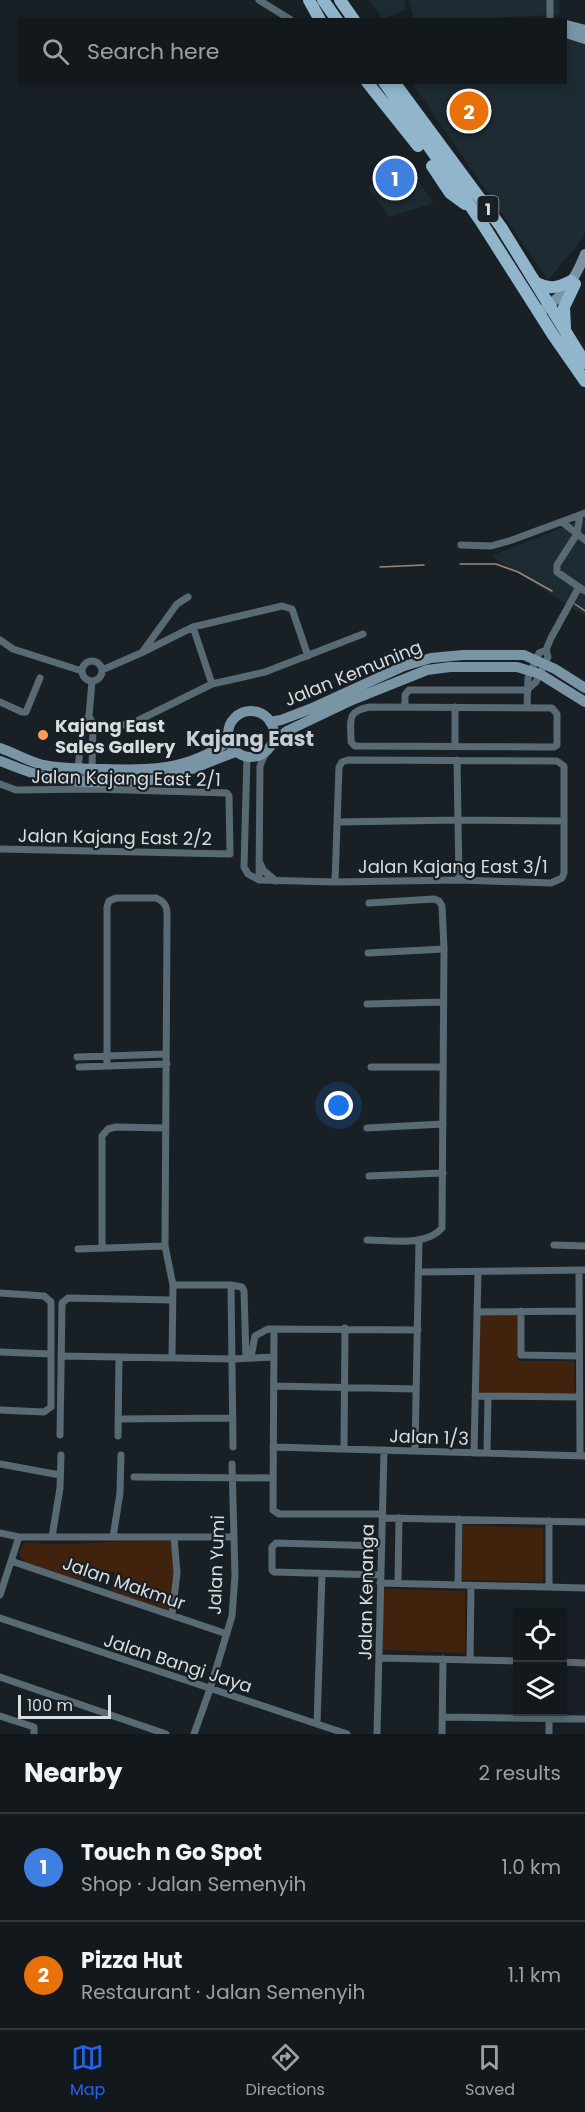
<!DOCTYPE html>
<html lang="en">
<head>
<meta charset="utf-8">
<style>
	body { margin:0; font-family:Poppins,sans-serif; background:#1c2125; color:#f1f3f6 }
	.controls { position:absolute; right:18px; bottom:18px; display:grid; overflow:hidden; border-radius:0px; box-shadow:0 3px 9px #0003 }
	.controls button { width:54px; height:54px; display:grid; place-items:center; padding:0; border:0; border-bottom:2px solid #32373b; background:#13181c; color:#f1f3f6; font:30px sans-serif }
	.scale { position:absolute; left:18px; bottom:15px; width:93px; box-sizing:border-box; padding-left:6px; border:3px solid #d8dddf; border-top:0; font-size:16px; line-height:21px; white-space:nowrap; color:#d8dddf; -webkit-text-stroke:4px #192025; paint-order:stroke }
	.you { position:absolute; left:339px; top:1106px; width:21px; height:21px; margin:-15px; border:4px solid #fff; border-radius:50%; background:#1a73e8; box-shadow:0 0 0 9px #1a73e833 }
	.badge { display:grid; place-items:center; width:39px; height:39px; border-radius:50%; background:#2563eb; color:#fff; font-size:20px; font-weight:700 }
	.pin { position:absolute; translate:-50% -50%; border:3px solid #fff; box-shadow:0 2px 6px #0006 }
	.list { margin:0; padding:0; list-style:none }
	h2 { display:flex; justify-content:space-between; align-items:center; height:78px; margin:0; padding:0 24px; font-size:26px }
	h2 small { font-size:20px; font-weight:400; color:#9da0a3 }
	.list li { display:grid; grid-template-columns:39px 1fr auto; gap:18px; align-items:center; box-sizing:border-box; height:108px; padding:0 24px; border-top:2px solid #32373b }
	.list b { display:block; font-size:22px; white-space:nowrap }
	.list p { margin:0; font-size:20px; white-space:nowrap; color:#9da0a3 }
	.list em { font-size:20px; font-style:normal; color:#9da0a3 }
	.icon { flex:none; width:33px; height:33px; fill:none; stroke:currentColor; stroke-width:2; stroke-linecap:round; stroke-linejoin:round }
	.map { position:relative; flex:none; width:585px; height:1734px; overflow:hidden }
	.search { position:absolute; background:#13181c; box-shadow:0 3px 9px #0003; left:18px; right:18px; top:18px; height:66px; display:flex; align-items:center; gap:15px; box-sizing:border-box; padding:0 21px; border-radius:0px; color:#9da0a3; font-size:22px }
	.sheet { height:294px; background:#13181c }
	nav { display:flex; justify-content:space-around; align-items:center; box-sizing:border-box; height:84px; border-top:2px solid #32373b; background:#13181c; font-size:16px; color:#9da0a3 }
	nav a { display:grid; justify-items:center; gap:3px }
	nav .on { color:#2563eb }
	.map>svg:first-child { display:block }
</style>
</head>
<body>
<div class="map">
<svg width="585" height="1734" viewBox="0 0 585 1734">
	<rect width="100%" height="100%" fill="#192025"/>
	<!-- built -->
	<path fill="#1d2b32" d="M369 0H404L406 10 383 19Z
		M409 0H559V15L464 19H414Z
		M566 37 585 43V232L584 237 548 280 412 83 566 82Z
		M402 159 434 203 389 217 368 187Z
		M585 518V616L491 556Z"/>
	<!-- green -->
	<path fill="#41220d" d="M517 1315 518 1361H574L575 1393H478L480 1316Z
		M463 1525 543 1528V1582L462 1580Z
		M171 1541 174 1569 169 1611 111 1591 115 1572 87 1567 82 1582 26 1563 19 1554 24 1542C53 1546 80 1544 109 1542 129 1541 150 1541 171 1541Z
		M383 1589 465 1591V1653L383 1650Z"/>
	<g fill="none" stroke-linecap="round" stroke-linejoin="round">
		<!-- stream -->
		<path stroke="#9d8677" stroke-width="1.5" d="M460 564H496L518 572 552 591
			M380 567 424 565
			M575 604 585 611"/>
		<!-- street -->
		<path stroke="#596a74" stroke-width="7" d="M259 0 291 20
			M550 0V20
			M580 515 577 534 557 565V572L585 591
			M562 522 585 540
			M461 545 491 546 512 540 585 513
			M193 627 212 684
			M0 640 13 649 82 671
			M143 651 177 604 188 597
			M82 671a10 10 0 1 1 20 0a10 10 0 1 1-20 0Z
			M102 670 141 653 193 627 282 606 292 609 308 656
			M0 702 22 712H26L40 678
			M370 707 552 708 557 714V745L554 747 355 746 351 742C351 720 346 711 370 707Z
			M405 707V695L409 690H527L536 682 548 657 546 650 551 638 579 587
			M527 708 528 678 539 653 546 650
			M93 724 112 726 131 724 212 684 265 672 363 634
			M455 746V707
			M247 757 244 867 248 874 259 880 335 882 459 880 551 883 562 878 564 873V766L557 761 348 760 342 762 339 767 335 882
			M457 760 459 880
			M78 771 82 725 89 716
			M74 779 83 776 92 769 93 724 89 716 92 681
			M0 784 16 790 94 789 227 793 229 796 230 854 0 849
			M337 822 458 820 563 821
			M260 863 263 870 276 881
			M259 880 260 766 265 754
			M368 953 444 949
			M367 1004 443 1002
			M77 1057 166 1054
			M107 1066V907L109 901 116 898H156C169 903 167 912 167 924L165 1246 173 1285 172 1358
			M79 1067 167 1064
			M371 1067H443
			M367 1128 443 1124
			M369 1176 443 1173
			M367 1240C390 1240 426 1247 442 1228L444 949 442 906 439 901 434 899 369 903
			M554 1245 585 1246
			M102 1247V1136L108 1129 116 1127 166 1128
			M78 1249 165 1246
			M579 1271 580 1456
			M420 1272 585 1270
			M173 1285H231L242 1287 244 1291 246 1358
			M231 1285 233 1447
			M0 1293 44 1296 51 1302V1407L44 1412 0 1410
			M521 1311V1355L578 1356
			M477 1312 578 1311
			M274 1329 273 1510 279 1514H382
			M0 1352 51 1354
			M61 1356 233 1359 274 1357
			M251 1357 255 1336 268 1329 418 1330
			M274 1386 416 1389
			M475 1396 579 1397
			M118 1419 233 1418
			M60 1435 62 1303 68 1298 172 1300
			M118 1436 119 1357
			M273 1447 585 1456
			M344 1449 345 1328
			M415 1451 419 1240
			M474 1453 478 1272
			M487 1453 488 1396
			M0 1464 60 1475
			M134 1477 273 1478
			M382 1518 585 1522
			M0 1533 19 1537H233
			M52 1537 60 1488 61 1455
			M113 1537 120 1493 121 1455
			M11 1561 227 1634
			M380 1575 274 1572 272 1570V1547L276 1543 381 1546
			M380 1583 585 1588
			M398 1583 399 1518
			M458 1585 459 1519
			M549 1587V1521
			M0 1595 19 1537
			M172 1615 177 1573 174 1537
			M0 1618 347 1734
			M379 1658 518 1661
			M470 1660 471 1585
			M562 1662 585 1663
			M0 1677 166 1734
			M0 1716 34 1727V1734
			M443 1717 585 1719
			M317 1724 322 1574
			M194 1734 210 1689 232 1616 235 1576 232 1464
			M377 1734 384 1450
			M442 1734 443 1659
			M549 1734V1719"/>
		<!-- secondary -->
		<path stroke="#7995a5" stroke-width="10" d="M566 25 585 30
			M566 33 585 39
			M539 312C561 299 576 278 585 254
			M228 734a23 23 0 1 1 46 0a23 23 0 1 1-46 0Z
			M270 722 281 720 310 709 404 666 431 658 463 655H524L555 669 585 688
			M272 743 287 731 352 700 427 670 450 667H517L540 674 585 702
			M0 748C14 753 28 761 43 765 61 769 79 768 98 769 148 770 185 772 229 741
			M0 761C16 767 31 774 48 777 80 784 140 785 171 776 194 770 214 759 236 752"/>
		<!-- primary -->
		<path stroke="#91b6cb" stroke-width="12" d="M309 0 320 20
			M323 0 337 20
			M340 0 354 20
			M367 82 418 146
			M384 82 480 220 553 335 585 381
			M394 82 501 227 585 363
			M432 166 450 193 465 204
			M535 282C549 290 557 288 571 281
			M565 328 564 307 575 284"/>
	</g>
	<!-- markers -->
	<circle fill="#ff9b5a" stroke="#192025" stroke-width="2" cx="43" cy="735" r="6"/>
	<g text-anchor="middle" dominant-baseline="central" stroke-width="4.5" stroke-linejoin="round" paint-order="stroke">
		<!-- shield labels -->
		<rect fill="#192025" stroke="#9fa4a7" stroke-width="1.5" x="477.5" y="196" width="21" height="26" rx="4.5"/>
		<g font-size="16" font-weight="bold" fill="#d8dddf">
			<text x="488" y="209">1</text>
		</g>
		<!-- street labels -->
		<g font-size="18" fill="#d8dddf" stroke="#192025">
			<text transform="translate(353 673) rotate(-22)">Jalan Kemuning</text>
			<text transform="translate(126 778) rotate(1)">Jalan Kajang East 2/1</text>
			<text transform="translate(115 837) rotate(1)">Jalan Kajang East 2/2</text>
			<text x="453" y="866">Jalan Kajang East 3/1</text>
			<text transform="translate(429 1437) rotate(2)">Jalan 1/3</text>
			<text transform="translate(216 1565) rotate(-88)">Jalan Yumi</text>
			<text transform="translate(124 1583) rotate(19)">Jalan Makmur</text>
			<text transform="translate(366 1592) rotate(-89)">Jalan Kenanga</text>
			<text transform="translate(178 1663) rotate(18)">Jalan Bangi Jaya</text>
		</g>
		<!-- poi labels -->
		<g font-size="18" font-weight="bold" fill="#d8dddf" stroke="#192025" text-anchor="start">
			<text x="55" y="725">Kajang East<tspan x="55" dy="21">Sales Gallery</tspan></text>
		</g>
		<!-- quarter labels -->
		<g font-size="21" font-weight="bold" fill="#c5ced4" stroke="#192025">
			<text x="250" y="738">Kajang East</text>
		</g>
	</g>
</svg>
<div class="controls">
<button><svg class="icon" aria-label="locate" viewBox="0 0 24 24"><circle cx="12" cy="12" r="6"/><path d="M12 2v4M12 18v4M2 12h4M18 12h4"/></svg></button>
<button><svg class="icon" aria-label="layers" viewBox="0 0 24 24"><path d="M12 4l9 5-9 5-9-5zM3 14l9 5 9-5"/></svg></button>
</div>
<div class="scale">100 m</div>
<div class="you"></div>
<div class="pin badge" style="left:395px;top:178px;background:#3f7fe0">1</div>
<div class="pin badge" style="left:469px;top:111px;background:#e8710a">2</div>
<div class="search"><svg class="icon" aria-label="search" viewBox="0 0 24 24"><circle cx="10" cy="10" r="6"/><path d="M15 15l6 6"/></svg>Search here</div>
</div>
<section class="sheet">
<h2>Nearby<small>2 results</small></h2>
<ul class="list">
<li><span class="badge" style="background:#3f7fe0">1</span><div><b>Touch n Go Spot</b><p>Shop · Jalan Semenyih</p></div><em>1.0 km</em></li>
<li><span class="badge" style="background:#e8710a">2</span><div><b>Pizza Hut</b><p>Restaurant · Jalan Semenyih</p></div><em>1.1 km</em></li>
</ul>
</section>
<nav>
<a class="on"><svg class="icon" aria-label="map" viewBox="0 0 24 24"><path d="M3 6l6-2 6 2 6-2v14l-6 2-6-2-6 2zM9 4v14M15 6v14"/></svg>Map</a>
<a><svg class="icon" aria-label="directions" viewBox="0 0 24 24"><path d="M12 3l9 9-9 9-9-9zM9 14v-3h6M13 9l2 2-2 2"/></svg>Directions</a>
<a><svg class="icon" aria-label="saved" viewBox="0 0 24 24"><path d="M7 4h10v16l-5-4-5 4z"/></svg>Saved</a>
</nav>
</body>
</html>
